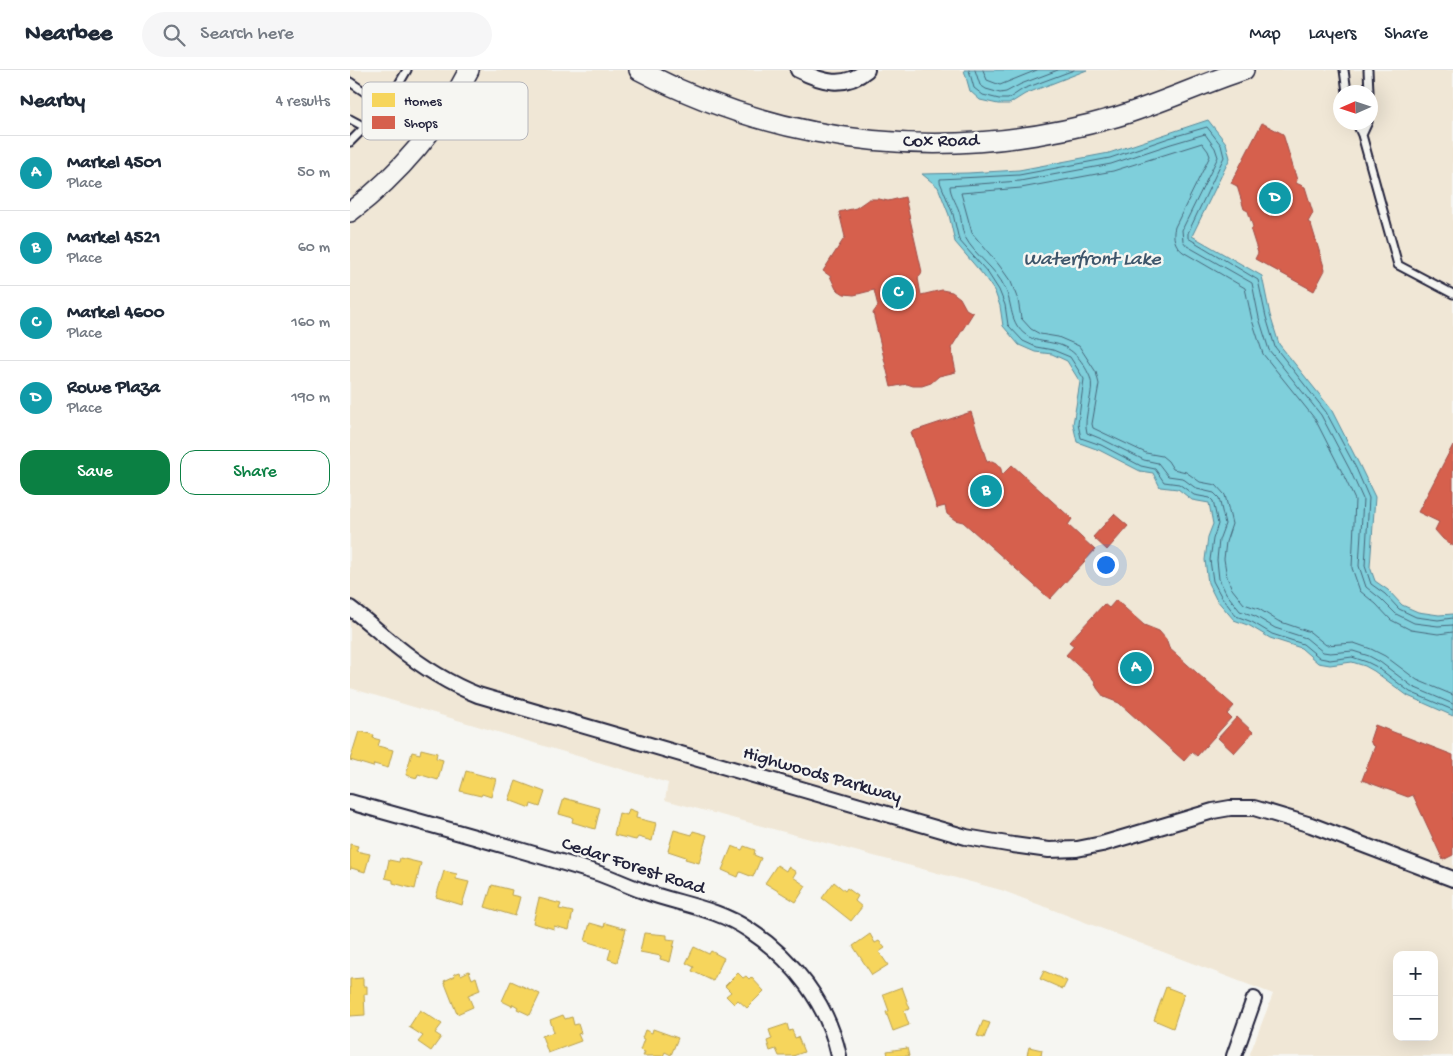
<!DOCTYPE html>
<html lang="en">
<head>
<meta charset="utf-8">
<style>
	body { margin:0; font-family:"Gochi Hand",sans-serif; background:#f6f6f7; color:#1f2937 }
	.controls { position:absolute; right:15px; bottom:15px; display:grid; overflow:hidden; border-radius:10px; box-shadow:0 5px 20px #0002 }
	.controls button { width:45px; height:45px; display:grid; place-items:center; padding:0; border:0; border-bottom:1px solid #e0e1e3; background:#fff; color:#1f2937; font:25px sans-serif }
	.compass { position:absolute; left:983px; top:15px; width:45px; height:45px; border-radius:50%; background:#fff; box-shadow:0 5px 20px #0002; rotate:267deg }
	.you { position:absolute; left:755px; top:494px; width:18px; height:18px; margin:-12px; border:4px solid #fff; border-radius:50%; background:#1a73e8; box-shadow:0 0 0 8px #1a73e833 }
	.badge { display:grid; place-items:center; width:32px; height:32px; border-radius:50%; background:#0b8043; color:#fff; font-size:16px; font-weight:700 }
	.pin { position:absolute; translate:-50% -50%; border:2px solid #fff; box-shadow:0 1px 5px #0006 }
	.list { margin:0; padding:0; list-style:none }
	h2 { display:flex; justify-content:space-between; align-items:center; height:65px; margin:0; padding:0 20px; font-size:21px }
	h2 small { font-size:16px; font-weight:400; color:#747a83 }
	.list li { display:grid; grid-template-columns:32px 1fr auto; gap:15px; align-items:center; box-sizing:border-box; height:75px; padding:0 20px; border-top:1px solid #e0e1e3 }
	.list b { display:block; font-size:19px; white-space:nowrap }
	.list p { margin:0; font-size:16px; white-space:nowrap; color:#747a83 }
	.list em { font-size:16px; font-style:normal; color:#747a83 }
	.actions { display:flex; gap:10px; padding:15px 20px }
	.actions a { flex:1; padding:11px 0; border:1px solid #0b8043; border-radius:15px; text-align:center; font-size:18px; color:#0b8043 }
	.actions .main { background:#0b8043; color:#fff }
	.icon { flex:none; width:28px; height:28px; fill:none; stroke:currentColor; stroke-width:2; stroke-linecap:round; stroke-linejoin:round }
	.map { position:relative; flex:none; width:1103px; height:986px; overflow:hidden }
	header { display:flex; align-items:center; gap:30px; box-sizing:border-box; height:70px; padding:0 25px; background:#fff; border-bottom:1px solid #e0e1e3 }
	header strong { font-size:24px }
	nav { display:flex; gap:28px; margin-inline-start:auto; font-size:18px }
	.search { width:350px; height:45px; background:#f6f6f7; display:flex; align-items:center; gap:12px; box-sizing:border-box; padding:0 18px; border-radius:28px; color:#747a83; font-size:19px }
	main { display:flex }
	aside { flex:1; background:#fff }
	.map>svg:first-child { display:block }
</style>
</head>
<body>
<header>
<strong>Nearbee</strong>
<div class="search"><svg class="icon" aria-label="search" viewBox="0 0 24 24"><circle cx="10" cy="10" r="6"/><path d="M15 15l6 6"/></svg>Search here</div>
<nav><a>Map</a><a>Layers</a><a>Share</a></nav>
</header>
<main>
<aside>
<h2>Nearby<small>4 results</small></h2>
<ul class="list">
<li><span class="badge" style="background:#0f9aa8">A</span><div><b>Markel 4501</b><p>Place</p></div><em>50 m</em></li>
<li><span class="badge" style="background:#0f9aa8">B</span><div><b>Markel 4521</b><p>Place</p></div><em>60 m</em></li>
<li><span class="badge" style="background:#0f9aa8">C</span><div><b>Markel 4600</b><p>Place</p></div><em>160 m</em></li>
<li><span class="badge" style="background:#0f9aa8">D</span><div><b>Rowe Plaza</b><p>Place</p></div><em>190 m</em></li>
</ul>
<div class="actions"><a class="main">Save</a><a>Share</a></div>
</aside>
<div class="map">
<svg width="1103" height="986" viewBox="0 0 1103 986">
	<rect width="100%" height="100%" fill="#f6f6f2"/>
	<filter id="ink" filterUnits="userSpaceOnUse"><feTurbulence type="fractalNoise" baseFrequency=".02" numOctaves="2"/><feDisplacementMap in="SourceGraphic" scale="10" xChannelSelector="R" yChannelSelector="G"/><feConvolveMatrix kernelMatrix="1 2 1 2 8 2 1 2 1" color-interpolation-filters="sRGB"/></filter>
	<g filter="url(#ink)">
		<!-- built -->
		<path fill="#f0e7d6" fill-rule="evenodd" d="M0 0H1103V986H899L923 924 651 820 315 730 318 713 0 618ZM991 22H1021V52H991ZM1047 885H1084V967H1047Z"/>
		<!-- water -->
		<path fill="#7fcfdb" stroke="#5a8a9b" d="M614 0H737L675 24 659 34H648L630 30 620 21Z
			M858 50 876 73 880 88 842 166 912 206 920 245 929 274 981 339 1010 396 1025 427 1020 497 1025 511 1038 520 1052 535 1068 542 1089 545 1103 544V646L1058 626 1024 601 1015 596 1002 592 980 595 968 593 951 578 920 568 900 556 884 550 866 529 858 513 855 490 858 467 863 454 859 433 842 430 828 419 810 417 803 403 790 401 749 380 727 372 723 354 730 312 717 291 702 284 685 282 669 275 653 256 650 236 645 222 634 206 605 172 599 145 588 117 572 104 618 103 669 100 759 83Z"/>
		<!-- homes -->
		<path fill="#f6d55c" stroke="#b69f52" d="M9 661 24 665 23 668 30 670 28 676 43 680 38 698 24 694 23 697 0 690Z
			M71 679 87 683 86 688 93 690 88 710 68 704 67 708 56 705 62 682 70 684Z
			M116 701 146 709 141 727 132 724 131 726 110 721Z
			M166 711 195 722 190 737 181 734 180 738 159 730Z
			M214 728 250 738 245 759 222 752 223 748 209 744Z
			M279 739 287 742 286 748 306 753 302 771 288 767 286 770 264 765 269 743 277 745Z
			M324 760 342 765 343 761 357 765 349 793 335 789 336 787 318 781Z
			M0 774 8 776 6 781 20 784 15 802 1 798 0 800Z
			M382 776 392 780 394 776 405 780 404 785 411 788 403 807 390 802 388 807 372 800Z
			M50 788 71 793 65 819 43 813V810L35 808 39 790 49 792Z
			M427 795 436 801 438 797 446 802 443 807 456 816 446 832 415 813Z
			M94 801 107 804 106 809 119 812 112 835 86 827Z
			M484 812 495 821 497 818 508 826 505 831 512 837 501 851 472 828Z
			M142 815 162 820 161 825 170 827 165 846 135 837Z
			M189 828 211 834 209 839 223 842 219 860 204 856V859L183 853Z
			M240 853 254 857 255 853 276 859 267 892 258 889 261 879 235 871Z
			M294 863 317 865V869L325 870 320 892 310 889 311 886 290 882Z
			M520 864 525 873 529 871 535 878 529 882 538 895 522 905 503 876Z
			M344 877 359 884 361 881 374 888 363 911 342 901 344 897 336 893Z
			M119 901 122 909 126 907 130 920 118 925 123 937 107 944 94 911 105 906 104 904 110 902 111 905Z
			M694 901 717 911 713 919 690 909Z
			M388 903 393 908 396 906 399 909 401 907 414 921 397 938 388 930 384 934 376 926 381 922 375 916Z
			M13 908V916H17V924H14L15 945 0 946V909Z
			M161 911 190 924 180 945 167 939 168 937 163 934 162 936 152 931Z
			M552 917 560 939 554 941 559 955 543 961 536 942 539 941 533 924Z
			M816 917 834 924 823 958 804 950Z
			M70 940 92 954 85 963 91 967 81 981 68 972 73 966 59 957Z
			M213 945 215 949 222 947 224 955 228 954 231 963 228 964 231 971 198 983 192 966 204 962 200 950Z
			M633 951 640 953 634 968 627 966Z
			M437 954 439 961 442 960 445 968 448 967 454 982 443 986H429L426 979 420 981 417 971 422 969 419 960Z
			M303 959 328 968 321 985 315 982 313 986H293L295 982 290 980 294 969 292 968 295 960 302 963Z
			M679 977 692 980 691 986 677 985Z
			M557 978 559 986H538L537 981Z"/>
		<!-- shops -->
		<path fill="#d6604d" stroke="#a04d48" d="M912 53 933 64 947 110 946 113 955 117 963 143 958 152 961 154 975 200 964 221 905 189 908 183 901 161 903 157 898 141 894 139 887 116 881 113Z
			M555 127 572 202 568 208 571 225 592 220 602 222 610 228 616 239 623 243 601 278 606 302 589 306 581 313 572 316H563L557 314 541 317 523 243 528 236 524 220 504 225 494 224 486 219 480 206 473 201 495 167 489 142 506 138 519 129H529L538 131Z
			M621 342 637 392 642 391 648 394 651 399 652 405 662 395 722 449 718 455 745 480 700 529 613 452 605 450 597 444 595 436 587 438 561 362Z
			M1103 375V476L1093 469 1085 460 1089 452 1068 442Z
			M764 444 778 456 757 480 743 467Z
			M766 530 794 555 809 561 816 569 819 578 884 636 877 644 881 648 847 686 842 682 834 691 769 633 754 627 747 618 744 610 716 585 724 576 719 572 754 534 759 538Z
			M887 647 903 662 884 683 868 668Z
			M1025 655 1103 685V785L1093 790 1063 725 1058 727 1012 710 1025 676 1022 675 1020 670Z"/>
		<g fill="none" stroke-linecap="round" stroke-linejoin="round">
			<!-- shore -->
			<path stroke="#47677b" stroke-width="1" d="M619 0 624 18 633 25 649 29H658L673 19 724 0
				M625 0 630 15 636 19 650 23 656 22 671 14 708 0
				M633 0 637 10 650 15 687 0
				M1103 548 1088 550 1066 547 1049 539 1035 524 1021 514 1015 496 1019 428 1006 398 976 342 925 277 916 247 908 210 838 168V163L874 87 871 75 857 57 819 68 760 88 669 105 590 109V112L603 144 609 170 638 203 649 220 655 235 658 255 673 271 686 277 703 280 720 287 734 309 728 354 731 368 751 375 791 396 805 399 814 412 829 414 844 425 860 428 863 431 868 454 863 469 860 490 863 511 871 526 886 546 902 552 922 564 953 574 970 588 980 590 1002 587 1017 592 1027 597 1060 622 1103 640
				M1103 555 1088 556 1064 553 1046 544 1031 529 1016 517 1009 496 1013 429 1000 400 971 345 919 280 909 248 902 213 837 176 833 171 832 160 868 87 865 78 855 64 821 74 761 94 670 111 600 116C600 124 606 132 609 141 612 149 611 159 615 167 625 186 646 198 655 218 663 235 659 253 676 265 684 271 693 271 702 273 721 276 732 289 740 307 746 320 732 347 737 363L754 370 794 390 808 393 818 406 832 408 847 419 864 423 869 428 875 454 869 470 867 490 869 509 876 523 890 541 905 546 925 558 956 568 973 582 980 583 1003 581 1019 586 1030 592 1063 617 1103 634
				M1103 562 1088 564 1061 560 1041 550 1026 534 1010 521 1002 498 1005 430 993 404 965 349 913 284 902 250 895 218 833 182C825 176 822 167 825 157L860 86 858 81 852 73 763 101 671 118 611 123 622 163 649 195 661 212 668 230 671 248 681 259 690 264 708 267 729 276 746 302 749 314 742 354 743 358 796 383 812 386 818 391 823 399 836 402 850 412 866 415 875 425 882 454 876 472 874 489 877 507 882 519 894 534 909 539 928 551 960 562 976 575 1004 573 1021 579 1035 586 1067 610 1103 625"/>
			<defs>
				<path id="lane" d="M994 0 997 22
					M1018 0 1019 22
					M0 12 40 39 74 68
					M0 49 15 57
					M1006 52 1012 65 1048 195 1103 224
					M1012 65 1018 52
					M0 72 36 36 57 0"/>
				<path id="street" d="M448 0C472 12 494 19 517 0
					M0 538C16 550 30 563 45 575 71 596 97 613 128 625L616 767 663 775 699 780 727 779 752 774 863 741 880 738H904L961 755 1103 809
					M0 732C81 755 163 777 244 802 260 807 276 815 293 821 328 834 367 838 399 860 443 889 478 934 489 986
					M884 986 904 929"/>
				<path id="secondary" d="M289 0C438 78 605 94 766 47 810 34 851 14 894 0
					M0 142C49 105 91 55 119 0"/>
			</defs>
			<!-- lane casing -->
			<use href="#lane" stroke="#22223b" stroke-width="11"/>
			<!-- street casing -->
			<use href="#street" stroke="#22223b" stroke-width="18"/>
			<!-- secondary casing -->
			<use href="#secondary" stroke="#22223b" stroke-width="22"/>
			<!-- lane -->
			<use href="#lane" stroke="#f6f6f2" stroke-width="7"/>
			<!-- street -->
			<use href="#street" stroke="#f6f6f2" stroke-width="14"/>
			<!-- secondary -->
			<use href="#secondary" stroke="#f6f6f2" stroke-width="19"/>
		</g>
	</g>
	<g text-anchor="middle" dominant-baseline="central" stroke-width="5" stroke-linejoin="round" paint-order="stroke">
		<!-- street labels -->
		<g font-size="19" fill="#22223b" stroke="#f6f6f2">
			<text transform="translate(591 72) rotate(-1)">Cox Road</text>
			<text transform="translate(472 706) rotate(16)">Highwoods Parkway</text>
			<text transform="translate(283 797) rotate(18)">Cedar Forest Road</text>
		</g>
		<!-- water labels -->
		<g font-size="20" font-style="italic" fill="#3e566b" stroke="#f6f6f2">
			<text x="742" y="190">Waterfront Lake</text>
		</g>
	</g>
	<!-- legend -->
	<rect x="12" y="12" width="166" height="58" rx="8" fill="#f6f6f2" stroke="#b6b6bb" stroke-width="1"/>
	<rect x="22" y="23" width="23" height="14" fill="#f6d55c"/>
	<rect x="22" y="46" width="23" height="13" fill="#d6604d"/>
	<g font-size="14" fill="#22223b">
		<text x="54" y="35">Homes</text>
		<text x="54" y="57">Shops</text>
	</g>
</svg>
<div class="controls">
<button>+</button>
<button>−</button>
</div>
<svg class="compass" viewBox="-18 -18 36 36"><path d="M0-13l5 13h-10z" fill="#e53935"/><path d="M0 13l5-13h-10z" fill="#747a83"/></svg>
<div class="you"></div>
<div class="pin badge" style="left:786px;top:598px;background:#0f9aa8">A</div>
<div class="pin badge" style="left:636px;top:421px;background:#0f9aa8">B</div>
<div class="pin badge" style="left:548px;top:223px;background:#0f9aa8">C</div>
<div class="pin badge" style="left:925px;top:128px;background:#0f9aa8">D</div>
</div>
</main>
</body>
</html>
